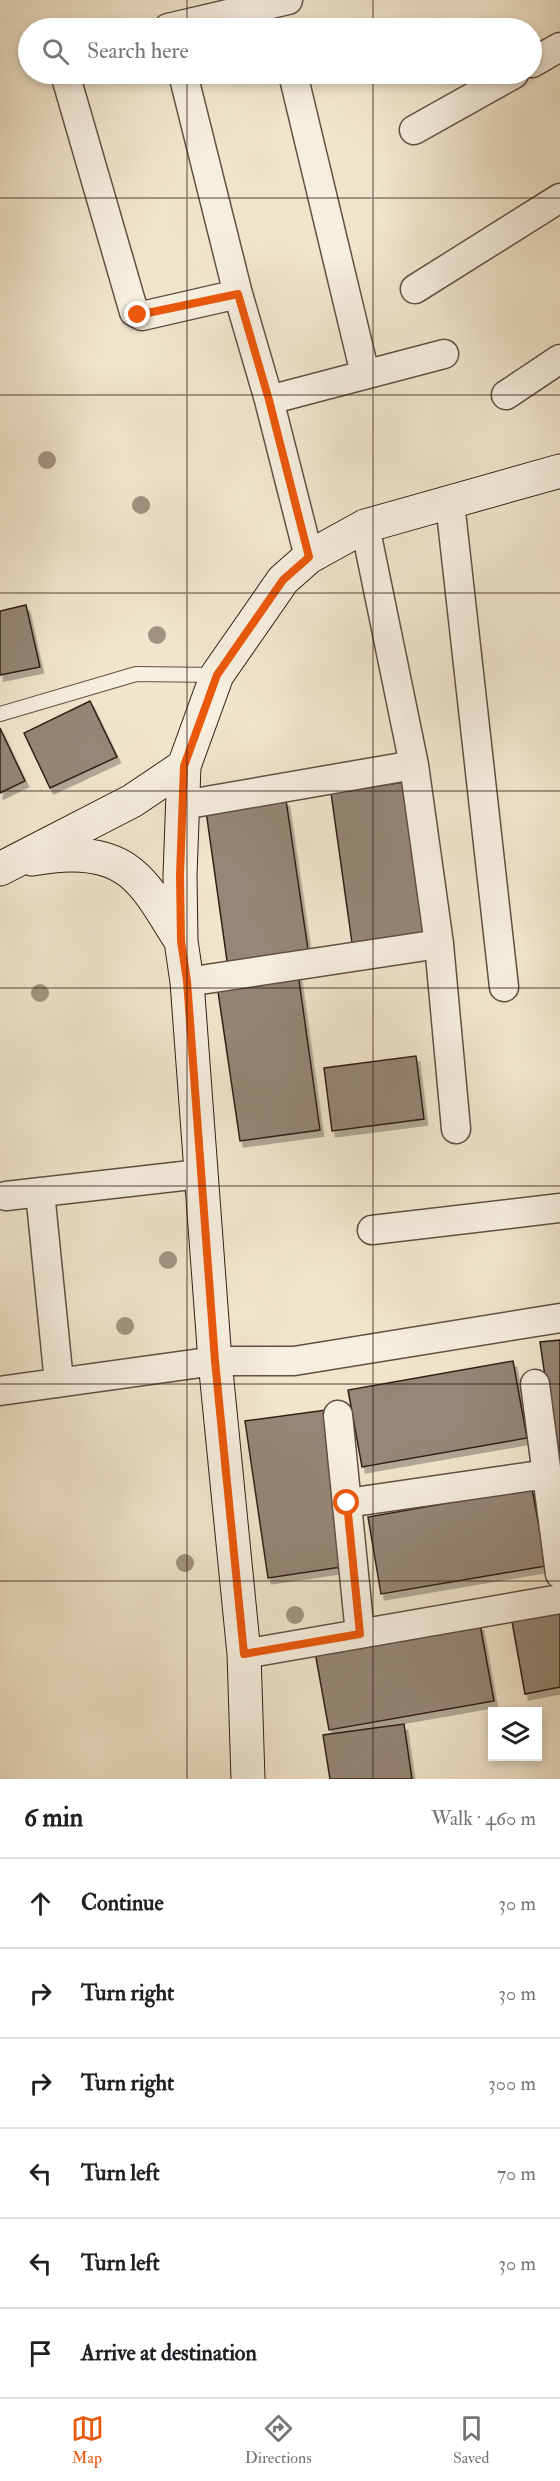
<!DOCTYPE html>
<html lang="en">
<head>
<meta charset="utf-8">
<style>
	body { margin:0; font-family:"IM FELL Double Pica",serif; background:#f6f6f6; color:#202124 }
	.controls { position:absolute; right:18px; bottom:18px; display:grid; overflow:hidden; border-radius:0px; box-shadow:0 3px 9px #0003 }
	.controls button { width:54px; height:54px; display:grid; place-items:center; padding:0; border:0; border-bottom:2px solid #e0e0e0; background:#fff; color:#202124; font:30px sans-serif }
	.stop { position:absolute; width:18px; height:18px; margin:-14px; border:4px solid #ea580c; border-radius:50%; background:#fff }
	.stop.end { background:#ea580c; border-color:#fff; box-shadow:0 2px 6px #0008 }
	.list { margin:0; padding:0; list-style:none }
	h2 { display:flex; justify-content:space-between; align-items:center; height:78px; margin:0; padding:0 24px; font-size:26px }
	h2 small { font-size:20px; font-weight:400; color:#757577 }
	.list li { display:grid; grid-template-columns:39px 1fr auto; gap:18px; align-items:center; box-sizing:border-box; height:90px; padding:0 24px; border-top:2px solid #e0e0e0 }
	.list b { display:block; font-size:22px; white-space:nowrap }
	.list em { font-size:20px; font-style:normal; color:#757577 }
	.icon { flex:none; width:33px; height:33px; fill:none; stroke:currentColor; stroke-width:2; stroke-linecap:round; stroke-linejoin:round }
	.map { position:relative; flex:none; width:560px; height:1779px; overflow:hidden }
	.search { position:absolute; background:#fff; box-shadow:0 3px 9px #0003; left:18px; right:18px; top:18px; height:66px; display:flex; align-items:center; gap:15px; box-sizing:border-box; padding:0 21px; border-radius:33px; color:#757577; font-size:22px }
	.sheet { height:618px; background:#fff }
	nav { display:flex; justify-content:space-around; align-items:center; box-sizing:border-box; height:84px; border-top:2px solid #e0e0e0; background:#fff; font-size:16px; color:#757577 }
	nav a { display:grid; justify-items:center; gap:3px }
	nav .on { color:#ea580c }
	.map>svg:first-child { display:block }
</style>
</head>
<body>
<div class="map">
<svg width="560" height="1779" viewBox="0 0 560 1779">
	<defs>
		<filter id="shadow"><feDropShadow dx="3.5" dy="6" stdDeviation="0" flood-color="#0004"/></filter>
	</defs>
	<rect width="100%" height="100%" fill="#f1e5cc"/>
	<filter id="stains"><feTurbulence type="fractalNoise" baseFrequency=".00333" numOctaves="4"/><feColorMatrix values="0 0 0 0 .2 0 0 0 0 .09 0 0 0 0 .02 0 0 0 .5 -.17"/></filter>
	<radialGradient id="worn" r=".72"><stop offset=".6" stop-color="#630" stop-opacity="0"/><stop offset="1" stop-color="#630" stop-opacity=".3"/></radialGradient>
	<!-- building -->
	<path fill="#958674" stroke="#311f14" stroke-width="1.5" filter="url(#shadow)" d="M26 605 40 667 0 675V611Z
		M90 701 117 757 50 788 24 733Z
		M0 728 25 781 0 793Z
		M411 781 434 938 353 950 331 793Z
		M286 800 309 956 228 968 206 811Z
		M298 973 320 1130 240 1141 217 985Z
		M416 1056 424 1119 332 1131 324 1068Z
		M560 1340V1480L540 1342Z
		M513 1361 527 1438 362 1467 348 1390Z
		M326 1410 348 1566 268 1578 245 1421Z
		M532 1488 546 1566 381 1594 368 1517Z
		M560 1608V1687L525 1694 511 1616Z
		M480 1624 494 1701 329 1730 315 1652Z
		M404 1724 412 1779H330L323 1735Z"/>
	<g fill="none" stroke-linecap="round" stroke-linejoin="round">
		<defs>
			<path id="lane" d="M0 714 136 674 217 675"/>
			<path id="street" d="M168 28 288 0
				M532 63 560 47
				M65 74 134 312 142 316 238 294
				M183 74 238 294 269 400 309 557
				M293 74 365 374
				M414 130 514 74
				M415 289 560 198
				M506 395 560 359
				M269 400 444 354
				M450 503 504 987
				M365 526 414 765 439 944 456 1129
				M183 805 414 765
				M187 982 439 944
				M40 1192 59 1382
				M6 1196 200 1174
				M372 1230 560 1208
				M535 1384 560 1574
				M0 1391 215 1361H294L560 1318
				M338 1415 360 1634
				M347 1503 547 1474
				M244 1654 560 1599"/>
			<path id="secondary" d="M32 859C64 853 105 851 131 873 152 890 166 919 181 941
				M0 869 132 801 184 766
				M248 1779 244 1654 215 1361 187 982 181 941 180 875 184 766 217 675 283 580 309 557 365 526 560 471"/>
		</defs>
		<!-- lane casing -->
		<use href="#lane" stroke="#615042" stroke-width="16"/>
		<!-- street casing -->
		<use href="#street" stroke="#615042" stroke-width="31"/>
		<!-- secondary casing -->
		<use href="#secondary" stroke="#311f14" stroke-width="35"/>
		<!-- lane -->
		<use href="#lane" stroke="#f6eede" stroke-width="14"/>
		<!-- street -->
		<use href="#street" stroke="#f6eede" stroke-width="28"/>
		<!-- secondary -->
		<use href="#secondary" stroke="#f6eede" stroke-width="33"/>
	</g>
	<!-- trees -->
	<g fill="#a29380">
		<circle cx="47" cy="460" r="9"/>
		<circle cx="141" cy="505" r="9"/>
		<circle cx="157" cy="635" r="9"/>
		<circle cx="40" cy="993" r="9"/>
		<circle cx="168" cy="1260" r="9"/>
		<circle cx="125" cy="1326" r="9"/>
		<circle cx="185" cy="1563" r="9"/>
		<circle cx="295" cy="1615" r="9"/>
	</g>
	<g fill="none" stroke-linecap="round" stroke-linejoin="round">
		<!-- route -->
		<path stroke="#ea580c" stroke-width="8" d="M138 315 238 294 269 400 309 557 283 580 217 675 184 766 180 875 181 941 187 981 215 1361 244 1654 360 1634 347 1503"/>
	</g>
	<!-- grid -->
	<path fill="none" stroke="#311f14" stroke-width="1.5" stroke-opacity="0.55" d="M187 0V28M373 0V28M187 74V1779M373 74V1779M0 198H560M0 395H560M0 593H560M0 791H560M0 988H560M0 1186H560M0 1384H560M0 1581H560"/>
	<rect width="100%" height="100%" filter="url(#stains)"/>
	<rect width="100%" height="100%" fill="url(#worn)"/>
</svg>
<div class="controls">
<button><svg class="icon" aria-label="layers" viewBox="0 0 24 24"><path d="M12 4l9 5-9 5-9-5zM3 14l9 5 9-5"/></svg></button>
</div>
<div class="stop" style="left:347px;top:1503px"></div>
<div class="stop end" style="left:138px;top:315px"></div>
<div class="search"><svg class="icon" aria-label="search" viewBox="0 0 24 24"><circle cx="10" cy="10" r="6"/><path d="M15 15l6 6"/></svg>Search here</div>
</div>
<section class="sheet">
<h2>6 min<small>Walk · 460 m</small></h2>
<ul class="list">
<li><svg class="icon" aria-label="ahead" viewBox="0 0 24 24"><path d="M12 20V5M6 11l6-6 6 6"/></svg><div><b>Continue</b></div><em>30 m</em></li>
<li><svg class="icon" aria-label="right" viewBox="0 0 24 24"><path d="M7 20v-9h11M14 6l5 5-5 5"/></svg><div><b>Turn right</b></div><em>30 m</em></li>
<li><svg class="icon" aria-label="right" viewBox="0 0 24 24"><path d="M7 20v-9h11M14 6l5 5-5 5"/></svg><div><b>Turn right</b></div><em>300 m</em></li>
<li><svg class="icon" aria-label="left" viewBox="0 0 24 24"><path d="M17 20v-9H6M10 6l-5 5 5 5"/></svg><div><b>Turn left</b></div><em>70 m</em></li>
<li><svg class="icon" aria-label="left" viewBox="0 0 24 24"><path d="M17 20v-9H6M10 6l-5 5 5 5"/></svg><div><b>Turn left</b></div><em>30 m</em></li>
<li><svg class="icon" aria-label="arrive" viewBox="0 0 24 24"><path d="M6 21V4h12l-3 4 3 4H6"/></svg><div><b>Arrive at destination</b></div></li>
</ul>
</section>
<nav>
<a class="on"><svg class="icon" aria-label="map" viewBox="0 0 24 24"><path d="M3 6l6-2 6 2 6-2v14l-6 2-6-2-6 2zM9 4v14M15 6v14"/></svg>Map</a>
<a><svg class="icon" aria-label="directions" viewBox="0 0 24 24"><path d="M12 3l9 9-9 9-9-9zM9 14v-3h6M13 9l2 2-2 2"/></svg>Directions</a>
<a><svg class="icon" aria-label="saved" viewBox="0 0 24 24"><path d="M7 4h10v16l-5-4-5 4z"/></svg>Saved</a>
</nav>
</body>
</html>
